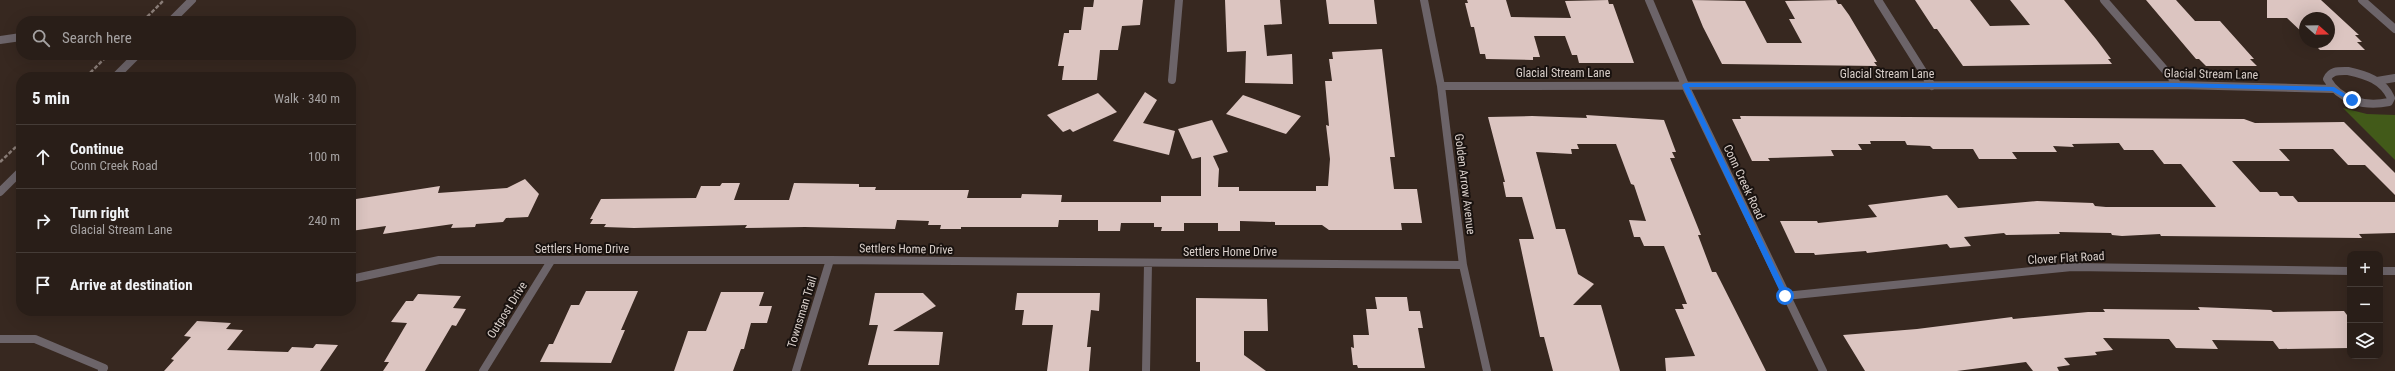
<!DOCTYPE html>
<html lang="en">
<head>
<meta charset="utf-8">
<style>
	body { margin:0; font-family:"Roboto Condensed",sans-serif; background:#352b25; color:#f1f3f6 }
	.controls { position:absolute; right:12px; bottom:12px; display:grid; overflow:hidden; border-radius:8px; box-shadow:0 4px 16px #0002 }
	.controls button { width:36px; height:36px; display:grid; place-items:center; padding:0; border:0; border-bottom:1px solid #453c37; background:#291e18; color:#f1f3f6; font:20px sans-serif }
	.compass { position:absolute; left:2299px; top:12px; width:36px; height:36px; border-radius:50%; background:#291e18; box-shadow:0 4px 16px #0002; rotate:110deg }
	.stop { position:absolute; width:12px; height:12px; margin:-9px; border:3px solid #1a73e8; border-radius:50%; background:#fff }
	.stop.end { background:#1a73e8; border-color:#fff; box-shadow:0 1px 4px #0008 }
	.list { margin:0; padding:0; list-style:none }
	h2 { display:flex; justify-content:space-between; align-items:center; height:52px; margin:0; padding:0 16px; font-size:17px }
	h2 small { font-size:13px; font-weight:400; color:#a5a2a2 }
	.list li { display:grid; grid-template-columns:26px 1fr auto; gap:12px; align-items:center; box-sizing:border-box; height:64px; padding:0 16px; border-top:1px solid #453c37 }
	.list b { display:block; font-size:15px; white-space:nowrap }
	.list p { margin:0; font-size:13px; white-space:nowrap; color:#a5a2a2 }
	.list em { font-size:13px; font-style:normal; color:#a5a2a2 }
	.icon { flex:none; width:22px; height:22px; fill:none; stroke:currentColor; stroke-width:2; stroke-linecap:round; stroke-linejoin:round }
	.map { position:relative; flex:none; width:2395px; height:371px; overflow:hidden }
	.search { position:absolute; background:#291e18; box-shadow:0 4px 16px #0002; left:16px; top:16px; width:340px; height:44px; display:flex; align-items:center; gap:10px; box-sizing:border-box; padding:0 14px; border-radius:16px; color:#a5a2a2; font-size:15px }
	.panel { position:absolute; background:#291e18; box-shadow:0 4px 16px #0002; left:16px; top:72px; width:340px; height:244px; border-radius:16px }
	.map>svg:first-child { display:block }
</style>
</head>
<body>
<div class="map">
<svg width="2395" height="371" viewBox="0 0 2395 371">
	<rect width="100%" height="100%" fill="#372820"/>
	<!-- green -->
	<path fill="#425a19" d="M2343 108 2367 114 2395 115V160Z"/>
	<!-- building -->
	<path fill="#dcc5c1" d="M1094 0H1143L1140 25 1122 26 1118 50H1100L1097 80H1062L1064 66H1058L1064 33H1069V30H1081L1084 7H1093Z
		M1225 0H1280L1282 24 1264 25 1267 56 1292 54 1293 84 1245 83 1246 51 1227 52Z
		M1326 0H1374L1377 24H1329Z
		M1467 0H1506L1511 17 1571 18 1565 1 1608 0 1609 4H1613L1634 63H1579L1577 55H1572L1565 36H1534L1540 57H1533V60L1486 59 1485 54H1480L1474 27H1471L1465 3H1468Z
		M1692 0 1745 1 1767 43H1802L1789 19H1795L1785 1 1836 0 1838 4H1841L1849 15 1877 62H1874L1877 66 1722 64 1703 27Z
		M1915 0H1970L1990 26 2030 25 2010 0H2064L2096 39 2111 59H2108L2112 64 1963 66 1937 29H1934Z
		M2146 0H2176L2195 21H2220L2254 59H2250L2257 66H2206L2199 59H2196Z
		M2267 0H2321L2359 35H2355L2362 42H2357L2365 50H2320L2312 42H2329V18H2305V35L2287 18H2267Z
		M1382 49 1395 157H1390L1394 189H1417L1422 223H1401L1402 230H1329L1322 225H1275V222L1240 221V231H1218V223H1184V231H1161L1162 227H1154V223H1121L1120 231H1098V220H1059L1058 227H961V229H940L941 225H928L929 221 897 220 895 229 805 227 745 228 747 225 634 228 604 227 606 224H590L593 219H590L601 199 696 198 701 186H720L722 183H740L734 200H789L794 183 859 184V187H876L875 190H969L967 198H1021L1022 194 1062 195 1061 202H1161V196H1201V157L1192 159 1178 129 1212 120 1228 152 1213 156 1219 169 1218 187H1239V191H1316V186H1328L1330 159 1326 125 1329 126 1325 81H1332L1329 59H1333L1332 52Z
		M1145 92 1157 100 1143 123 1175 131 1169 155 1113 141Z
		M1098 93 1117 112 1073 132 1070 129 1063 132 1047 115Z
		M1243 95 1301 116 1286 134 1226 114Z
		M1586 115 1664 120 1676 152H1672L1675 158H1670L1701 235H1698L1712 272H1716L1766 371H1666L1665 358 1695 356 1675 309H1684L1682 304H1687L1664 246H1644L1640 237H1634L1629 220 1646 221 1634 185 1631 184 1616 144H1577L1579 149H1571L1572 154 1536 152 1556 229H1565L1578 274 1594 284 1573 305H1601L1620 371H1553L1544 337H1540L1519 239H1534L1522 197H1506L1503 182H1505L1488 117 1532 116 1587 118Z
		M1740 116 2244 119 2255 123 2344 122 2395 173V195L2365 165H2348L2333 149H2279L2290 161H2232L2260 192H2277L2280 196H2293L2298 202H2395V233L2359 234 2362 238 2161 236 2160 234 2122 236 2112 235 2111 233 2059 232 2060 234 2006 235 2004 233 1964 237 1971 246 1950 248 1947 244 1867 253 1866 251 1815 255 1814 253H1795L1780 221H1817L1818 223 1877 217 1868 205 1947 195 1958 208 2037 201 2093 203 2095 206 2106 207H2216L2181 164H2164L2153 150H2124L2119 143 2072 144 2074 147 2053 146 2057 152H2012L2017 159H1979L1973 149H1933L1930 146 1907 145 1905 141H1870L1871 144H1858L1862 150H1831L1834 156 1768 158 1770 161H1752L1732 119H1741Z
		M525 179 539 194 528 217 506 218 503 222 476 224 475 227 451 228 453 224 383 234 386 226 351 231V205L354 204 356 199 440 186 438 193 507 188Z
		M586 291H638L621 330H625L611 363 540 362 549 344H553L571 305H579Z
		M721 292H764L759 306H772L767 323H751L744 349H741L733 371H674L688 331H706Z
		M875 293H923L936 306 893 331 943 332 939 365H868L878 325H869Z
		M1017 293H1100L1099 311 1091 310 1087 347H1091L1089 371H1047L1053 325H1022L1024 310H1015Z
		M418 294 461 296 453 308 466 309 456 326 452 325 425 371H383L389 362H384L407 323 391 322 406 301H413Z
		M1375 297H1407L1409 311H1420L1423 328H1418L1425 368H1358L1357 365H1353L1351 347 1354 348 1353 335H1369L1366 309H1377Z
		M1196 298 1267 299 1268 331H1244V355L1266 371H1200V362H1196Z
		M2198 307 2271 310 2273 312 2344 311 2350 319V348L2279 349 2273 341 2212 340 2218 349 2176 348 2169 339 2103 338 2113 350 2095 352 2097 355 2064 358 2070 365 2057 367 2059 371H2033L2026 362 1957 371H1865L1843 335 1917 329 2012 317 2013 319 2088 312H2105L2103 309 2200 310Z
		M197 321 231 323 226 329 243 330 227 350 288 352 292 347 313 348 316 344 338 345 320 371H164L174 360 171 359 191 337 184 336Z"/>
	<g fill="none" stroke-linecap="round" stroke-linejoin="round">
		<!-- path -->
		<path stroke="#897c76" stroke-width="2.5" stroke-dasharray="4 2" stroke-linecap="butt" d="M143 21 164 0
			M86 77 108 55
			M0 162 21 142"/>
		<!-- service -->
		<path stroke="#6c6469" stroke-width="8" d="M0 40 21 37
			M0 339H35L104 368 102 371"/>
		<!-- minor -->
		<path stroke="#6c6469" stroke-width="8" d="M1424 0 1441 86 1463 265 1487 371
			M1649 0 1685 85 1823 371
			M1878 0 1932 86
			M2104 0 2178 85
			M2362 0 2395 29
			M2348 71C2366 75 2383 80 2391 98L2389 102C2365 107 2340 101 2327 79 2331 70 2339 71 2348 71Z
			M1172 80 1179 0
			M2377 81 2395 78
			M1441 86 2178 85 2334 89
			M2380 271H2395
			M351 279 439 260H830L1463 265
			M1785 296 2072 267 2350 271
			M483 371 551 261
			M796 371 830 260
			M1146 371 1148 264"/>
		<!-- tertiary -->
		<path stroke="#6c6469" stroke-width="8" d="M171 21 192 0
			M115 77 137 55
			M0 192 21 171"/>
	</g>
	<!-- route -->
	<path fill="#1a73e8" d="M1685 83H2178L2334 87 2355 100 2350 101 2332 91 2178 87H1689L1789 296 1785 299 1782 296 1682 85Z"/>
	<g text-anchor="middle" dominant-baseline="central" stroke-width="4" stroke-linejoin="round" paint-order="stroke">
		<!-- street labels -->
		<g font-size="12" fill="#d9cfca" stroke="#19120f">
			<text x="1563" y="73">Glacial Stream Lane</text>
			<text x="1887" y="74">Glacial Stream Lane</text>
			<text transform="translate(2211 74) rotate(1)">Glacial Stream Lane</text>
			<text transform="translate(1744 182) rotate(65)">Conn Creek Road</text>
			<text transform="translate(1465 184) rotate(83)">Golden Arrow Avenue</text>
			<text x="582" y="249">Settlers Home Drive</text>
			<text transform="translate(906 249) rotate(1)">Settlers Home Drive</text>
			<text x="1230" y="252">Settlers Home Drive</text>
			<text transform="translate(2066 258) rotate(-3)">Clover Flat Road</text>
			<text transform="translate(507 310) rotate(-58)">Outpost Drive</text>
			<text transform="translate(802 312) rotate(-73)">Townsman Trail</text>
		</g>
	</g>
</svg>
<div class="controls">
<button>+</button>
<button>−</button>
<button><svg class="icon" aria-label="layers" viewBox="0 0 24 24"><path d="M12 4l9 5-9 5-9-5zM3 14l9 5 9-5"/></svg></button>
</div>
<svg class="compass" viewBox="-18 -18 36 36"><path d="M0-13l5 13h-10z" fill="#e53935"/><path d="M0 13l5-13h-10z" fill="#a5a2a2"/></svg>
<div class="stop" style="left:1785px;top:296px"></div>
<div class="stop end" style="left:2352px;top:100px"></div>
<div class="search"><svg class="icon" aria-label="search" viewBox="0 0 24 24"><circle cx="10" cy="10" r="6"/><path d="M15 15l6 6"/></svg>Search here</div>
<section class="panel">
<h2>5 min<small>Walk · 340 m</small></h2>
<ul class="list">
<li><svg class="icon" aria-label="ahead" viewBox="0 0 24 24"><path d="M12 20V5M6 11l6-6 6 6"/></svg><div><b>Continue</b><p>Conn Creek Road</p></div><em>100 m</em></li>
<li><svg class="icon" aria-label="right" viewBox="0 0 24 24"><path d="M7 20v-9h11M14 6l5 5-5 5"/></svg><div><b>Turn right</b><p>Glacial Stream Lane</p></div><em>240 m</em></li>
<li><svg class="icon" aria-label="arrive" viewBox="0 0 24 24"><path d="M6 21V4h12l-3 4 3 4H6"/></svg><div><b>Arrive at destination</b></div></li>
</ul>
</section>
</div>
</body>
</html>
